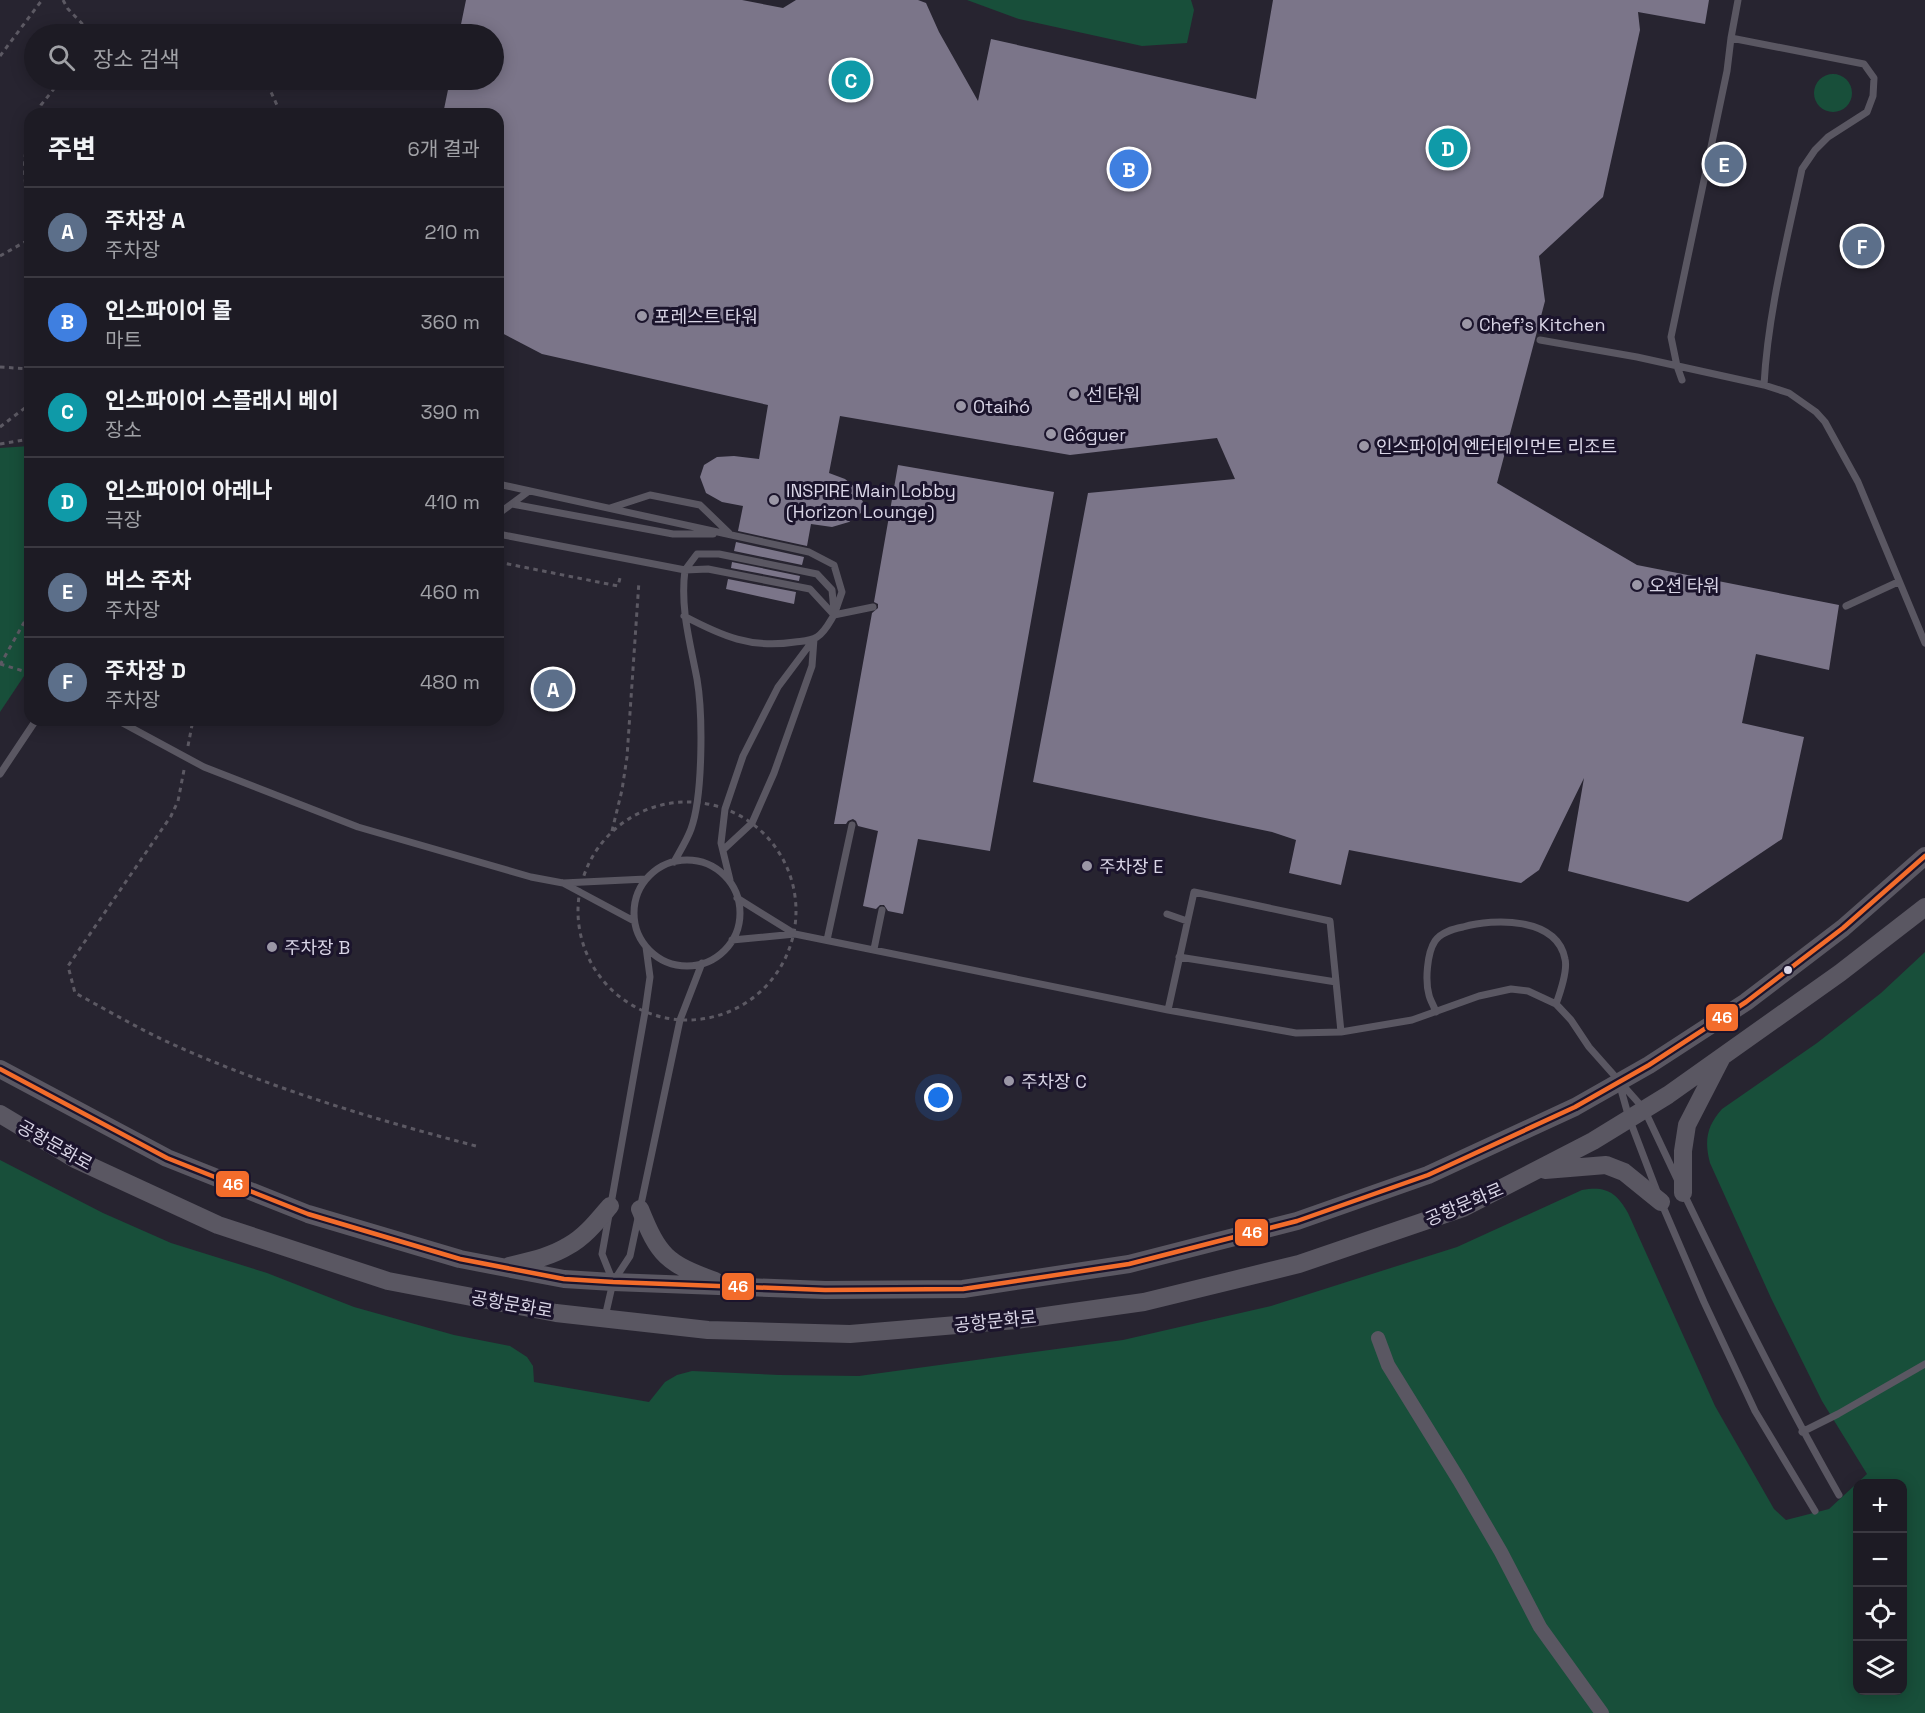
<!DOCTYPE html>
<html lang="ko">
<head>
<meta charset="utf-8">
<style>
	body { margin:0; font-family:"Space Grotesk","Noto Sans KR",sans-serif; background:#2a2831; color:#f1f3f6 }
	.controls { position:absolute; right:18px; bottom:18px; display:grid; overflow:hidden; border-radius:12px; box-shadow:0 3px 15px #0003 }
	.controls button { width:54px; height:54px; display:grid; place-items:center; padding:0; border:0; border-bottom:2px solid #3b3941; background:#1d1b24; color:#f1f3f6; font:30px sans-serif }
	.you { position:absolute; left:939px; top:1098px; width:21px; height:21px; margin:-15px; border:4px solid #fff; border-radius:50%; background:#1a73e8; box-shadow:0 0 0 9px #1a73e833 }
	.badge { display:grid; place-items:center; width:39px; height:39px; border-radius:50%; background:#0b8043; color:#fff; font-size:20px; font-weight:700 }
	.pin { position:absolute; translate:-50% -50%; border:3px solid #fff; box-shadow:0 2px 6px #0006 }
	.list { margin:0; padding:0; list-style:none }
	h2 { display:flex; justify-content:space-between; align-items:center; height:78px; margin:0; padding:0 24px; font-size:26px }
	h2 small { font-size:20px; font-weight:400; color:#a0a1a6 }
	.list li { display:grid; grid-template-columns:39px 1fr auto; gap:18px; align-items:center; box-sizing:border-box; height:90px; padding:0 24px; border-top:2px solid #3b3941 }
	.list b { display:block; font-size:22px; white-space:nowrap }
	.list p { margin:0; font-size:20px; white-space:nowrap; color:#a0a1a6 }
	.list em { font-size:20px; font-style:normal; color:#a0a1a6 }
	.icon { flex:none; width:33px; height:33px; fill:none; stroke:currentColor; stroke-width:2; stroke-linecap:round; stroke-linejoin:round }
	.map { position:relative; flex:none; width:1925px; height:1713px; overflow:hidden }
	.search { position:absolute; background:#1d1b24; box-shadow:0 3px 15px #0003; left:24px; top:24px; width:480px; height:66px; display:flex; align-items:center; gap:15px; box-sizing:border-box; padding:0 21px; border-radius:33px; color:#a0a1a6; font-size:22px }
	.panel { position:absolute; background:#1d1b24; box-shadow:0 3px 15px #0003; left:24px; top:108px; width:480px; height:618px; border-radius:18px }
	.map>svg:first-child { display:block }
</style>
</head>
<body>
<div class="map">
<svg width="1925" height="1713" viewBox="0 0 1925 1713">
	<rect width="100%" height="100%" fill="#272430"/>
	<!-- green -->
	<path fill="#184f3a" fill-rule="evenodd" d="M967 0H1191L1194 10 1187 43 1142 46 1019 19Z
		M1814 93a19 19 0 1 1 38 0a19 19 0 1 1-38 0Z
		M30 446V667L0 712V448Z
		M1925 952V1713H0V1160L103 1213 171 1243 267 1273 354 1307 454 1335 510 1346 527 1357 533 1366 534 1382 649 1402 665 1382 677 1375 692 1371 779 1375 859 1376 1123 1340 1271 1306 1457 1247 1582 1190C1606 1186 1616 1192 1628 1213L1715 1406 1774 1509 1786 1520 1829 1509 1867 1474 1822 1401 1771 1298 1710 1163C1704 1140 1707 1126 1722 1109L1817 1043 1881 993ZM1858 1484H1902V1690H1858Z"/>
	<!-- building -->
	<path fill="#7b7589" d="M466 0H742L783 8 796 0H918L926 3 939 32 978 101 991 39 1256 99 1273 0H1709L1705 24 1638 12 1640 30 1603 197 1539 256 1545 301 1497 483 1637 565 1839 605 1829 670 1756 654 1742 723 1804 737 1782 839 1688 902 1568 871 1584 778 1539 870 1521 883 1349 850 1341 885 1289 873 1296 840 1272 832 1033 782 1088 493 1235 479 1217 438 1070 455 840 416 829 473 845 479 856 488 863 502 861 513 849 522 832 527 811 524 807 546 738 531 743 506 722 502 706 493 700 477 704 465 717 457 734 456 759 459 768 405 542 354 498 331V114H443L450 80H494V34H459Z
		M898 465 1054 492 990 851 918 839 903 914 888 911 884 905H880L876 909 863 906 878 831 858 826 856 821 853 819 848 821 846 824H834L872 613 878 608V604L874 602Z
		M736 542 804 557 802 565 734 551Z
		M732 562 800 576 799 581 731 568Z
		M728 579 796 592 794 604 726 589Z"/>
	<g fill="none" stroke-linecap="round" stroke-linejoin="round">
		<!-- path -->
		<path stroke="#5c5963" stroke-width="3" stroke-dasharray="4.5 4.5" stroke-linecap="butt" d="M63 0 68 9 92 34
			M0 56 42 0
			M258 80 271 92 281 114
			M38 114 41 105 61 80
			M30 135C21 159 25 186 30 211
			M0 256 30 239
			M0 367 30 369
			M0 427 30 404
			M0 444 30 439
			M498 562 618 586 620 578
			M0 664 30 673
			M0 665 30 612
			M188 746 193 720
			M184 770 178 801 171 816 68 966 75 993C107 1010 139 1029 172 1044 270 1088 373 1119 476 1146
			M578 911a109 109 0 1 1 218 0a109 109 0 1 1-218 0Z
			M612 831 622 790 627 757 639 581"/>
		<!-- service -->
		<path stroke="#5a5762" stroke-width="7" d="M1731 38 1864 64 1874 78 1873 96 1867 112 1828 137 1815 150 1802 169C1787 240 1768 312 1764 385
			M1540 340 1637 357 1764 385 1789 393 1816 412 1825 422 1858 482 1925 643
			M1682 380 1677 366 1671 337 1727 71 1731 38 1738 0
			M498 484 809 552 834 565 842 592 834 615
			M512 504 673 534H713
			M610 508 650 495 700 505 729 533
			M498 514 529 491
			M498 534 685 570 697 554H719L817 574 832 590 834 611
			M1846 606 1898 582
			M834 615 873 607
			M117 720 204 767 358 827 531 877 563 883 646 879
			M0 774 36 720
			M723 850 752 823 774 773 812 666 814 639
			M634 913a53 53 0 1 1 106 0a53 53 0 1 1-106 0Z
			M674 862C680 851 687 840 691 829 703 796 703 714 697 679 690 642 680 608 685 570L708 569 810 589 834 615C829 623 825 632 817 637 811 641 802 641 795 642 751 649 722 636 684 616
			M730 880 721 843 725 809 743 756 778 687 814 639
			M563 883 634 921
			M737 898 795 934
			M1167 914 1187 921
			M732 940 795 934 1168 1010 1296 1033 1341 1032 1412 1020 1479 996 1511 989 1528 991 1556 1004 1571 1020 1589 1047 1644 1109 1678 1181
			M827 940 852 825
			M874 949 882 910
			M1179 957 1336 982
			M1168 1010 1194 892 1330 921 1341 1032
			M1436 1012C1434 1006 1430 1000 1429 995 1425 981 1427 953 1435 941 1441 932 1453 929 1463 927 1494 918 1557 917 1565 959 1568 971 1560 993 1556 1004
			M1620 1086 1629 1118 1661 1202 1704 1302 1755 1411 1815 1511
			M1684 1194C1733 1296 1783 1397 1839 1495
			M611 1204 645 1012 650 977 646 947
			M609 1215 602 1254 612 1279
			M605 1317 613 1282 630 1256 680 1020 702 963
			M1802 1432 1838 1414 1925 1364"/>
		<!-- minor -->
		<path stroke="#5a5762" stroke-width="14" d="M1378 1338 1388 1365 1459 1480 1501 1552 1540 1627 1602 1713"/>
		<!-- tertiary -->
		<path stroke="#5a5762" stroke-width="18" d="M0 1069 167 1158 308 1214 460 1259 564 1279 613 1282 825 1290 963 1289 1129 1264 1297 1221 1428 1175 1575 1107 1649 1065 1746 1002 1843 928 1925 856
			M0 1114 75 1159 218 1225 388 1281 556 1313 708 1330 850 1334 1016 1320 1144 1302 1299 1264 1463 1208 1593 1141 1668 1095 1840 973 1925 907
			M1545 1170 1606 1165 1624 1172 1661 1202
			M1683 1193V1151L1687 1125 1721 1059
			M640 1209C659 1256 666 1263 715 1281
			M509 1266C529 1261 550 1257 568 1246 585 1237 598 1220 610 1206"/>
		<defs>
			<path id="bus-1" d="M0 1069 167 1158 308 1214 460 1259 564 1279 613 1282 825 1290 963 1289 1129 1264 1297 1221 1428 1175 1575 1107 1649 1065 1746 1002 1843 928 1925 856"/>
		</defs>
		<!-- bus-1 casing -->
		<use href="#bus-1" stroke="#1b142c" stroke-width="9"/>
		<!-- bus-1 -->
		<use href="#bus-1" stroke="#f36c2b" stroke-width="4.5"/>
	</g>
	<!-- markers -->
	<g fill="#9b97a6" stroke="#1b142c" stroke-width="2">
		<circle cx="642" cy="316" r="6"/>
		<circle cx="1467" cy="324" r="6"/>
		<circle cx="1074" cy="394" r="6"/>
		<circle cx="961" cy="406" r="6"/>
		<circle cx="1051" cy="434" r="6"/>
		<circle cx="1364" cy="446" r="6"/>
		<circle cx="774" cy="500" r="6"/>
		<circle cx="1637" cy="585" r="6"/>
		<circle cx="1087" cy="866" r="6"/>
		<circle cx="272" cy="947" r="6"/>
		<circle cx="1009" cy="1081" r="6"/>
	</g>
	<circle fill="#d9d5e6" stroke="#1b142c" stroke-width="2" cx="1788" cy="970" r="5"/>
	<g text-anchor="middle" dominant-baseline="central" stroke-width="6" stroke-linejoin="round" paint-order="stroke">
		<!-- poi labels -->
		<g font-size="18" fill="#d9d5e6" stroke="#1b142c" text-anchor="start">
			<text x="654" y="316">포레스트 타워</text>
			<text x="1479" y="324">Chef's Kitchen</text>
			<text x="1086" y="394">선 타워</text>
			<text x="973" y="406">Otaihó</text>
			<text x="1063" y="434">Góguer</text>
			<text x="1376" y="446">인스파이어 엔터테인먼트 리조트</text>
			<text x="786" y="490">INSPIRE Main Lobby<tspan x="786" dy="21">(Horizon Lounge)</tspan></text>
			<text x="1649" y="585">오션 타워</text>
			<text x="1099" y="866">주차장 E</text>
			<text x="284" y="947">주차장 B</text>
			<text x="1021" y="1081">주차장 C</text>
		</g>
		<!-- street labels -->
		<g font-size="18" fill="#d9d5e6" stroke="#1b142c">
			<text transform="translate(55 1145) rotate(29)">공항문화로</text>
			<text transform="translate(1464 1204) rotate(-23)">공항문화로</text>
			<text transform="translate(512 1304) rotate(10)">공항문화로</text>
			<text transform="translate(995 1321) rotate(-6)">공항문화로</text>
		</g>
	</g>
	<g stroke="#1b142c" stroke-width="2">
		<rect x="1705" y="1003" width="34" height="29" rx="6" fill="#f36c2b"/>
		<rect x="215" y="1170" width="35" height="28" rx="6" fill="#f36c2b"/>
		<rect x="1234" y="1218" width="35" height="29" rx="6" fill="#f36c2b"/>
		<rect x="721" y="1272" width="34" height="29" rx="6" fill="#f36c2b"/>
	</g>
	<g font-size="16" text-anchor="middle" font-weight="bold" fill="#fff">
		<text x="1722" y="1023">46</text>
		<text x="233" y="1190">46</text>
		<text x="1252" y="1238">46</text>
		<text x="738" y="1292">46</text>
	</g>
</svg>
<div class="controls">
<button>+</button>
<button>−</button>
<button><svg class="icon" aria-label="locate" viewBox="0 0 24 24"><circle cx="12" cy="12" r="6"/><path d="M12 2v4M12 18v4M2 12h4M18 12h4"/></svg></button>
<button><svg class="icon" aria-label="layers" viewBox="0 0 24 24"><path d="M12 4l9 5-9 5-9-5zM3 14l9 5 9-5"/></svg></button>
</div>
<div class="you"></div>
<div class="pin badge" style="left:553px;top:689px;background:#5c6f8a">A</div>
<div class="pin badge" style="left:1129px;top:169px;background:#3f7fe0">B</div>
<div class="pin badge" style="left:851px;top:80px;background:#0f9aa8">C</div>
<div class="pin badge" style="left:1448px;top:148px;background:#0f9aa8">D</div>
<div class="pin badge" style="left:1724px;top:164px;background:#5c6f8a">E</div>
<div class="pin badge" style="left:1862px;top:246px;background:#5c6f8a">F</div>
<div class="search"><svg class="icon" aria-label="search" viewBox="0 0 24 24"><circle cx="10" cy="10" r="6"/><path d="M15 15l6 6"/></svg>장소 검색</div>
<section class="panel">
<h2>주변<small>6개 결과</small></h2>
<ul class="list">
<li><span class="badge" style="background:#5c6f8a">A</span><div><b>주차장 A</b><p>주차장</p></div><em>210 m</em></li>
<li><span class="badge" style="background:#3f7fe0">B</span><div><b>인스파이어 몰</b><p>마트</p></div><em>360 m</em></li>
<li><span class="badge" style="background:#0f9aa8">C</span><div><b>인스파이어 스플래시 베이</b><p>장소</p></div><em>390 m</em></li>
<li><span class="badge" style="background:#0f9aa8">D</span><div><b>인스파이어 아레나</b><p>극장</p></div><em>410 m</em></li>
<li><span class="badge" style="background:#5c6f8a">E</span><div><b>버스 주차</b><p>주차장</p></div><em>460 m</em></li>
<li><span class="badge" style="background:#5c6f8a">F</span><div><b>주차장 D</b><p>주차장</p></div><em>480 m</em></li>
</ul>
</section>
</div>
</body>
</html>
